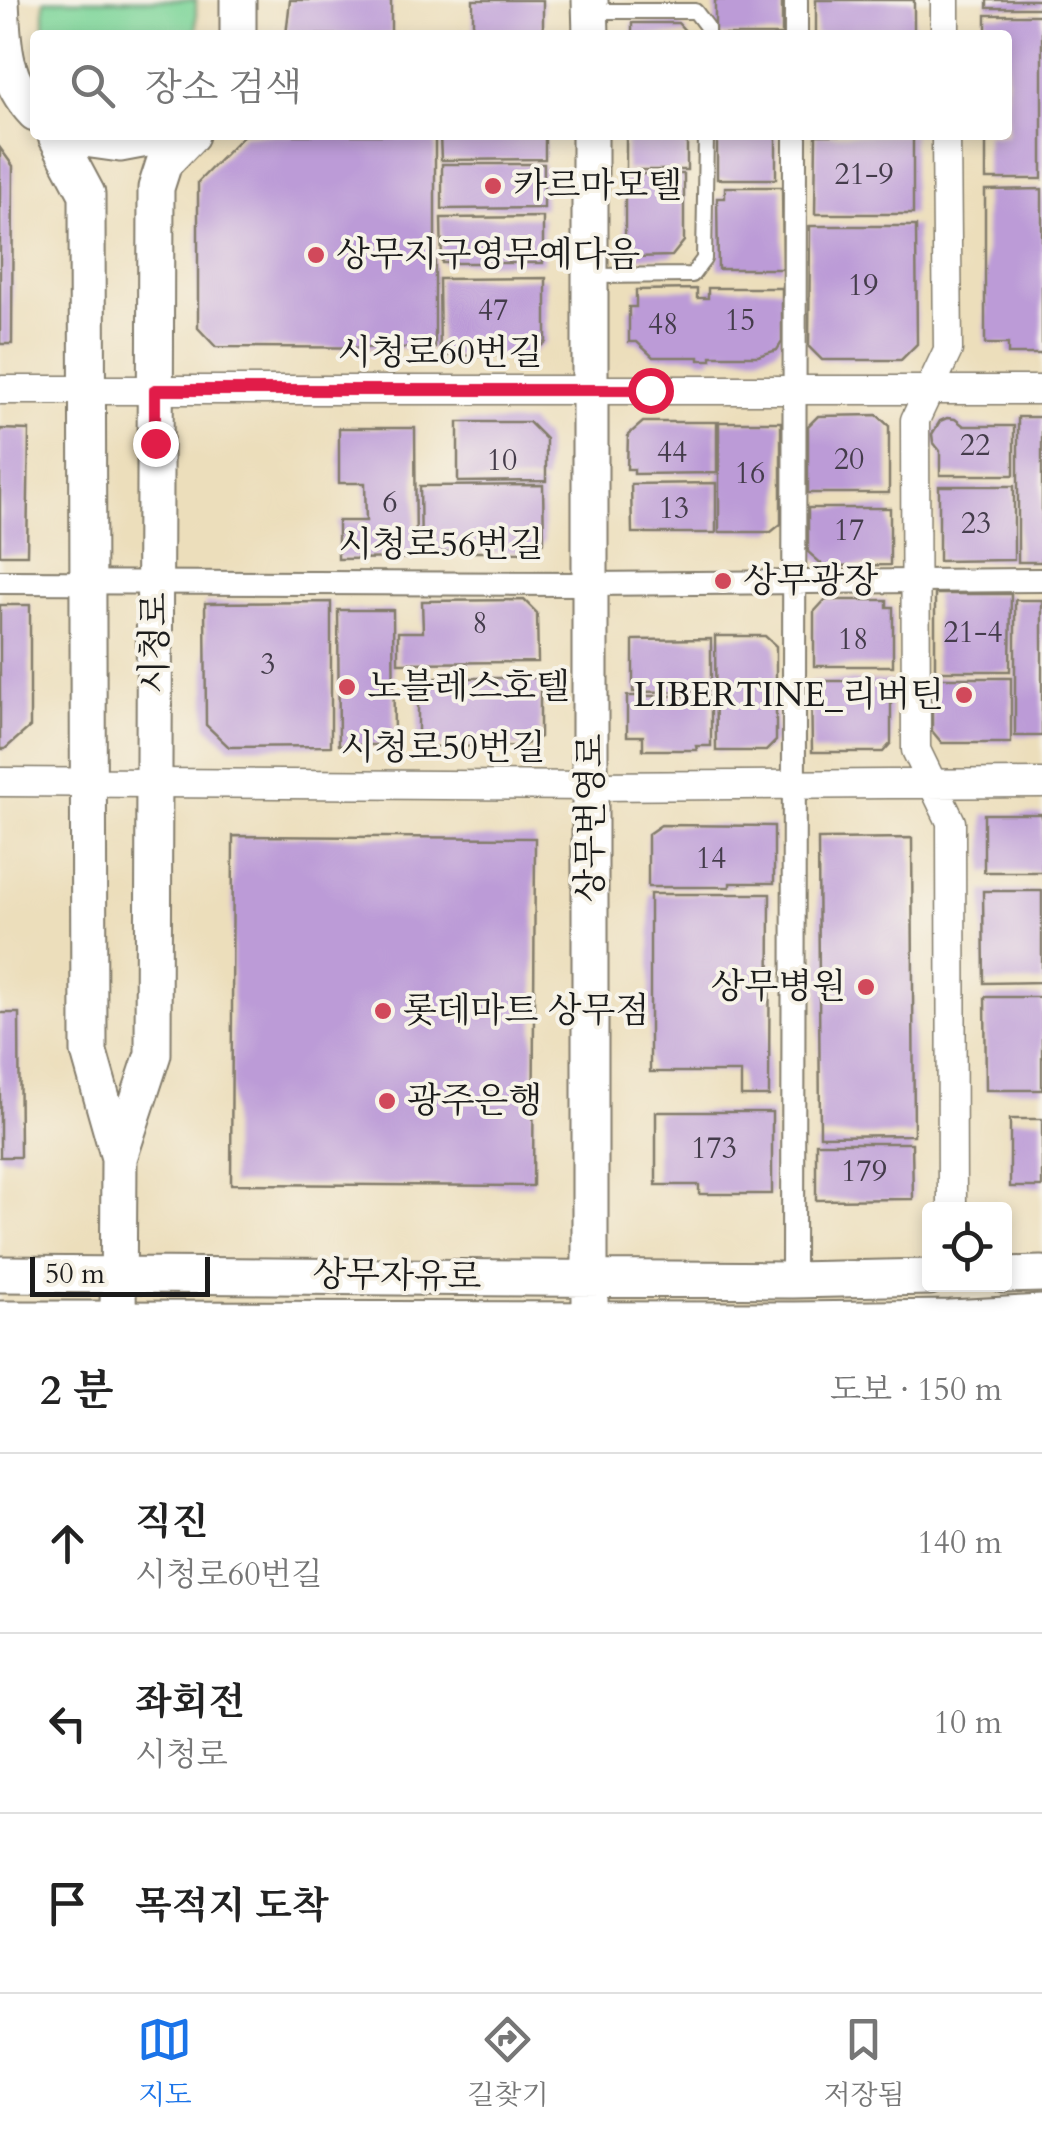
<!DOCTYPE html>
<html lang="ko">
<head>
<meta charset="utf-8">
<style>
	body { margin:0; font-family:Cardo,"Noto Serif KR",serif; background:#f2f2f2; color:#222 }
	.controls { position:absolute; right:30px; bottom:30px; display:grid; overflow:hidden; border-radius:10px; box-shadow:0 5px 15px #0003 }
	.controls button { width:90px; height:90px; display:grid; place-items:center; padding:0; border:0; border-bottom:2px solid #e0e0e0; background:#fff; color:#222; font:50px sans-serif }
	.scale { position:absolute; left:30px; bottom:25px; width:180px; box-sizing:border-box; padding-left:10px; border:5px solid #1c1c1c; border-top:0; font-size:28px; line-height:35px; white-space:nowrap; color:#1c1c1c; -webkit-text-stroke:8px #f7f3e8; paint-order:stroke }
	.stop { position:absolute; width:30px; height:30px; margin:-22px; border:8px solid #e11d48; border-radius:50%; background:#fff }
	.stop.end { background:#e11d48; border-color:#fff; box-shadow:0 2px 10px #0008 }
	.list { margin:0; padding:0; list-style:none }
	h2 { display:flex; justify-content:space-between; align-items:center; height:130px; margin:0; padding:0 40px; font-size:42px }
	h2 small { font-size:32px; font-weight:400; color:#767676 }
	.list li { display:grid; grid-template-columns:65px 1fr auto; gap:30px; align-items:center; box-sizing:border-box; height:180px; padding:0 40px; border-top:2px solid #e0e0e0 }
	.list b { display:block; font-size:38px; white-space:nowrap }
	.list p { margin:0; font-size:32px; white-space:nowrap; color:#767676 }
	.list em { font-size:32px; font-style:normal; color:#767676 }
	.icon { flex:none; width:55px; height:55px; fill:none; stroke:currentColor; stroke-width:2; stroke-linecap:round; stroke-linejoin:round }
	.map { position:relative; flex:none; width:1042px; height:1322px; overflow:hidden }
	.search { position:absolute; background:#fff; box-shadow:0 5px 15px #0003; left:30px; right:30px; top:30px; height:110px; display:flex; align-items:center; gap:25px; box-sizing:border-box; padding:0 35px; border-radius:10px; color:#767676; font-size:38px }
	.sheet { height:670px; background:#fff }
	nav { display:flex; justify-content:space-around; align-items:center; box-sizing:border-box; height:140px; border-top:2px solid #e0e0e0; background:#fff; font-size:28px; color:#767676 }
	nav a { display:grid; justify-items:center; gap:5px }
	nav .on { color:#1a73e8 }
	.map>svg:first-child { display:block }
</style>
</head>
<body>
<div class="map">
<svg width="1042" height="1322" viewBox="0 0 1042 1322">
	<rect width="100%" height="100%" fill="#f7f3e8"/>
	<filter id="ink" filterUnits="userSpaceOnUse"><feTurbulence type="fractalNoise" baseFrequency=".01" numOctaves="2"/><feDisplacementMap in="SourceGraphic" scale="20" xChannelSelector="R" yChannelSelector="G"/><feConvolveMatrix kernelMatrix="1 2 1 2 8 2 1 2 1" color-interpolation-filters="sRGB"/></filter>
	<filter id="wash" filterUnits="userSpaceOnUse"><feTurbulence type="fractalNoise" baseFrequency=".0048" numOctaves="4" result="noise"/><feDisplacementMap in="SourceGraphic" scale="40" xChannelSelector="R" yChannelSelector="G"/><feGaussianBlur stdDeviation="2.25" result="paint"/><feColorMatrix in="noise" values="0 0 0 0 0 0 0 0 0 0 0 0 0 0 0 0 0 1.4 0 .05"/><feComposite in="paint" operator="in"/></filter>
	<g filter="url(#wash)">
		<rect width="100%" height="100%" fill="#ecdebb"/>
		<!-- green -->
		<path fill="#7ed59a" stroke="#4d785b" stroke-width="2.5" d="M44 0H196V35H44Z"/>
		<g id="blocks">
			<!-- building -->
			<path fill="#bc9bd7" d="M290 0H391V35H286Z
				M473 0H543V35H473Z
				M715 0H782V35H715Z
				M816 0H914V35H816Z
				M987 0H1042V8H987Z
				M986 15H1042V179H986V135H1007V35H986Z
				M632 23H678L689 35H632Z
				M244 135H435V348L216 347 198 328V182Z
				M440 135H545V159L441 160Z
				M626 135H687V170H626Z
				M717 135H776V179H717Z
				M816 135H913V214H815Z
				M0 148 13 166 12 344H0Z
				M442 164H544V208L442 209Z
				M625 174H684V241L672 256 633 257 625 249Z
				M725 187H782L783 269H718L717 198H725Z
				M1042 189V354H1008V344H985V190Z
				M543 217V263H442L441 218Z
				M810 226H916L917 344 901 360H822L809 347Z
				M546 278V342L530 355 440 356 439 279Z
				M708 288H782V342L777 350 758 356H711V360H699V357H653L637 342H629V307H636V290L697 289V298H708Z
				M877 415 889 426V493H808V426L818 416Z
				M1018 417H1042V562H1018Z
				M947 418 955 419 964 426H1014V475H940V451L933 442 932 434 940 421Z
				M458 422H529L546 439V481L458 482Z
				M643 422H717V473L634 474V469H627L628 435Z
				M719 422H781V524L771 532H719Z
				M339 428H415L416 558 338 559V521H366L365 483H339Z
				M0 429 29 430 27 555H0Z
				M716 483V533H632L631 484Z
				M543 485 544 542 532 552H421L420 486Z
				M939 486H1014V560L939 561Z
				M808 508H890V565L824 566 808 552Z
				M935 594H1011L1010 671H935Z
				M524 600 537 613 538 662 398 663V632H423L422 601Z
				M825 600H887V607H893V666H814V612Z
				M1015 600H1042V736H1015Z
				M331 602V746L229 747 206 725 205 603Z
				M0 605H30V727L5 749H0Z
				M338 610H393L394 745H339Z
				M715 636H765L776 646V741L766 751H716Z
				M711 639V691L633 692V640Z
				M418 678H540V737L523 746 418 747Z
				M932 678H1011V743H942L932 731Z
				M811 681H891V743L883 752H812Z
				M627 696H711V746H696L697 750H643V736H627Z
				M984 814H1042V872H984Z
				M661 825 774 826V883H730V887H648V834Z
				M233 836 535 838 533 1186 231 1184Z
				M912 838 914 1135 820 1136 818 839Z
				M983 891H1042V982L984 983Z
				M650 894H770L769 1096H741V1072H650Z
				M985 997H1042V1090H986Z
				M0 1013H19L20 1157H0Z
				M656 1112H772V1194H699V1185H656Z
				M1010 1119H1042V1187H1010Z
				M816 1143H912L913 1199 816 1200Z"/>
		</g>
	</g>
	<g filter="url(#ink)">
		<use href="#blocks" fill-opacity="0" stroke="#847d6c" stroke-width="2.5"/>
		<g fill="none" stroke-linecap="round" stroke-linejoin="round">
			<defs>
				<path id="service" d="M591 11H695L707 27V35
					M592 276 692 275 704 259 706 135"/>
				<path id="pedestrian" d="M796 35V0
					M0 582 590 584 1042 580
					M793 1280 795 135"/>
				<path id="minor" d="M945 0V35
					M946 135 948 350 915 420 916 750 951 822 952 1210
					M0 390H1042
					M0 782 591 786 1042 783"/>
				<path id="tertiary" d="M1 0C3 44 3 79 35 113
					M238 0V35
					M590 0 591 35
					M56 135 120 144 168 135
					M56 136 87 194 89 1052 119 1158 118 1322
					M119 1158 153 1054 156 188 164 163 191 135
					M0 1274 793 1280 930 1277
					M1004 1275 1042 1274
					M0 1319 795 1320 950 1318 1042 1313
					M590 1322V135"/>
			</defs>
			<!-- service casing -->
			<use href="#service" stroke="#847d6c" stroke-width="18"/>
			<!-- pedestrian casing -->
			<use href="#pedestrian" stroke="#847d6c" stroke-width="26"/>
			<!-- minor casing -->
			<use href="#minor" stroke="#847d6c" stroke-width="31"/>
			<!-- tertiary casing -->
			<use href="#tertiary" stroke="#847d6c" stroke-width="39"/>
			<!-- service -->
			<use href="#service" stroke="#fff" stroke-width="14"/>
			<!-- pedestrian -->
			<use href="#pedestrian" stroke="#fff" stroke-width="22"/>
			<!-- minor -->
			<use href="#minor" stroke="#fff" stroke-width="28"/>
			<!-- tertiary -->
			<use href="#tertiary" stroke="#fff" stroke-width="35"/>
		</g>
	</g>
	<g fill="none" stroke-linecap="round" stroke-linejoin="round" filter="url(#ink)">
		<!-- route -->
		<path stroke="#e11d48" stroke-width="12" d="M155 443V390H650"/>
	</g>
	<!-- markers -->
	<g fill="#d1495b" stroke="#f7f3e8" stroke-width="4">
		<circle cx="493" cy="186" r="10"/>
		<circle cx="316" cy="255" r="10"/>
		<circle cx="723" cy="581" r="10"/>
		<circle cx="347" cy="687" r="10"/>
		<circle cx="964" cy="695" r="10"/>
		<circle cx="866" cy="987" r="10"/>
		<circle cx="383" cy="1011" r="10"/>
		<circle cx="387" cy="1101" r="10"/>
	</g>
	<g text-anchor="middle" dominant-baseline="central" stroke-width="8" stroke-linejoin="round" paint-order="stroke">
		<!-- number labels -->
		<g font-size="30" fill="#443c4b">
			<text x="864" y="174">21-9</text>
			<text x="863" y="285">19</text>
			<text x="493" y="310">47</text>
			<text x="740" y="320">15</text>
			<text x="663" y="324">48</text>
			<text x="975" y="445">22</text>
			<text x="672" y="452">44</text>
			<text x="849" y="459">20</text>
			<text x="502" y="460">10</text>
			<text x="750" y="473">16</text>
			<text x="390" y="502">6</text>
			<text x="674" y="508">13</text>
			<text x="976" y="523">23</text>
			<text x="849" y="530">17</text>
			<text x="480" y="623">8</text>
			<text x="973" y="632">21-4</text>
			<text x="853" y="639">18</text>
			<text x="268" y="664">3</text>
			<text x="711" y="858">14</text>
			<text x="714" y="1148">173</text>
			<text x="864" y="1171">179</text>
		</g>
		<!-- poi labels -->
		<g font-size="35" fill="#1c1c1c" stroke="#f7f3e8" text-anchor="start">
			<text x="513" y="186">카르마모텔</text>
			<text x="336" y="255">상무지구영무예다음</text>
			<text x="743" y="581">상무광장</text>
			<text x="367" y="687">노블레스호텔</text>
			<text x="944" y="695" text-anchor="end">LIBERTINE_리버틴</text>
			<text x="846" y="987" text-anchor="end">상무병원</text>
			<text x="403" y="1011">롯데마트 상무점</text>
			<text x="407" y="1101">광주은행</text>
		</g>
		<!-- street labels -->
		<g font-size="35" fill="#1c1c1c" stroke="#f7f3e8">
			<text x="440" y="353">시청로60번길</text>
			<text x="441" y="545">시청로56번길</text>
			<text transform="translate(155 643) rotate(-90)">시청로</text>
			<text x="443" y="748">시청로50번길</text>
			<text transform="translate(591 818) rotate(-90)">상무번영로</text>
			<text transform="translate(397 1276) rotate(1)">상무자유로</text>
		</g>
	</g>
</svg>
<div class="controls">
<button><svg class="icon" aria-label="locate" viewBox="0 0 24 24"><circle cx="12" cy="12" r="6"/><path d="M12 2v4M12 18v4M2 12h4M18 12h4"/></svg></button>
</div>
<div class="scale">50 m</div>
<div class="stop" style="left:650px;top:390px"></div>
<div class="stop end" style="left:155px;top:443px"></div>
<div class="search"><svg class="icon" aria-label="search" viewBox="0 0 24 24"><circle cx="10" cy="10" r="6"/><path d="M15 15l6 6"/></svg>장소 검색</div>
</div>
<section class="sheet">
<h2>2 분<small>도보 · 150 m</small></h2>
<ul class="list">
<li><svg class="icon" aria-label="ahead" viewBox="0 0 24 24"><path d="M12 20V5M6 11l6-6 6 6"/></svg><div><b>직진</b><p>시청로60번길</p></div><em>140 m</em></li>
<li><svg class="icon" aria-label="left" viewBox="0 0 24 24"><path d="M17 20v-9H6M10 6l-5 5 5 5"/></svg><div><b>좌회전</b><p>시청로</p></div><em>10 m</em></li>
<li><svg class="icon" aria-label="arrive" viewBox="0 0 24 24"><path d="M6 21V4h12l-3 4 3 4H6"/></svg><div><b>목적지 도착</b></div></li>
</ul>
</section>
<nav>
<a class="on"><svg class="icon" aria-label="map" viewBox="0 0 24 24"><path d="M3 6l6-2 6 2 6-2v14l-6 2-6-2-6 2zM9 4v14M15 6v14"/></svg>지도</a>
<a><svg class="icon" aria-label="directions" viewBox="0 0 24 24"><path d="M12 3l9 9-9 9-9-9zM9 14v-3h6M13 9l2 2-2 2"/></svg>길찾기</a>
<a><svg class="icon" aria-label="saved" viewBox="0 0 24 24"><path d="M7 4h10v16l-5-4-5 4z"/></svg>저장됨</a>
</nav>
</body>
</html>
